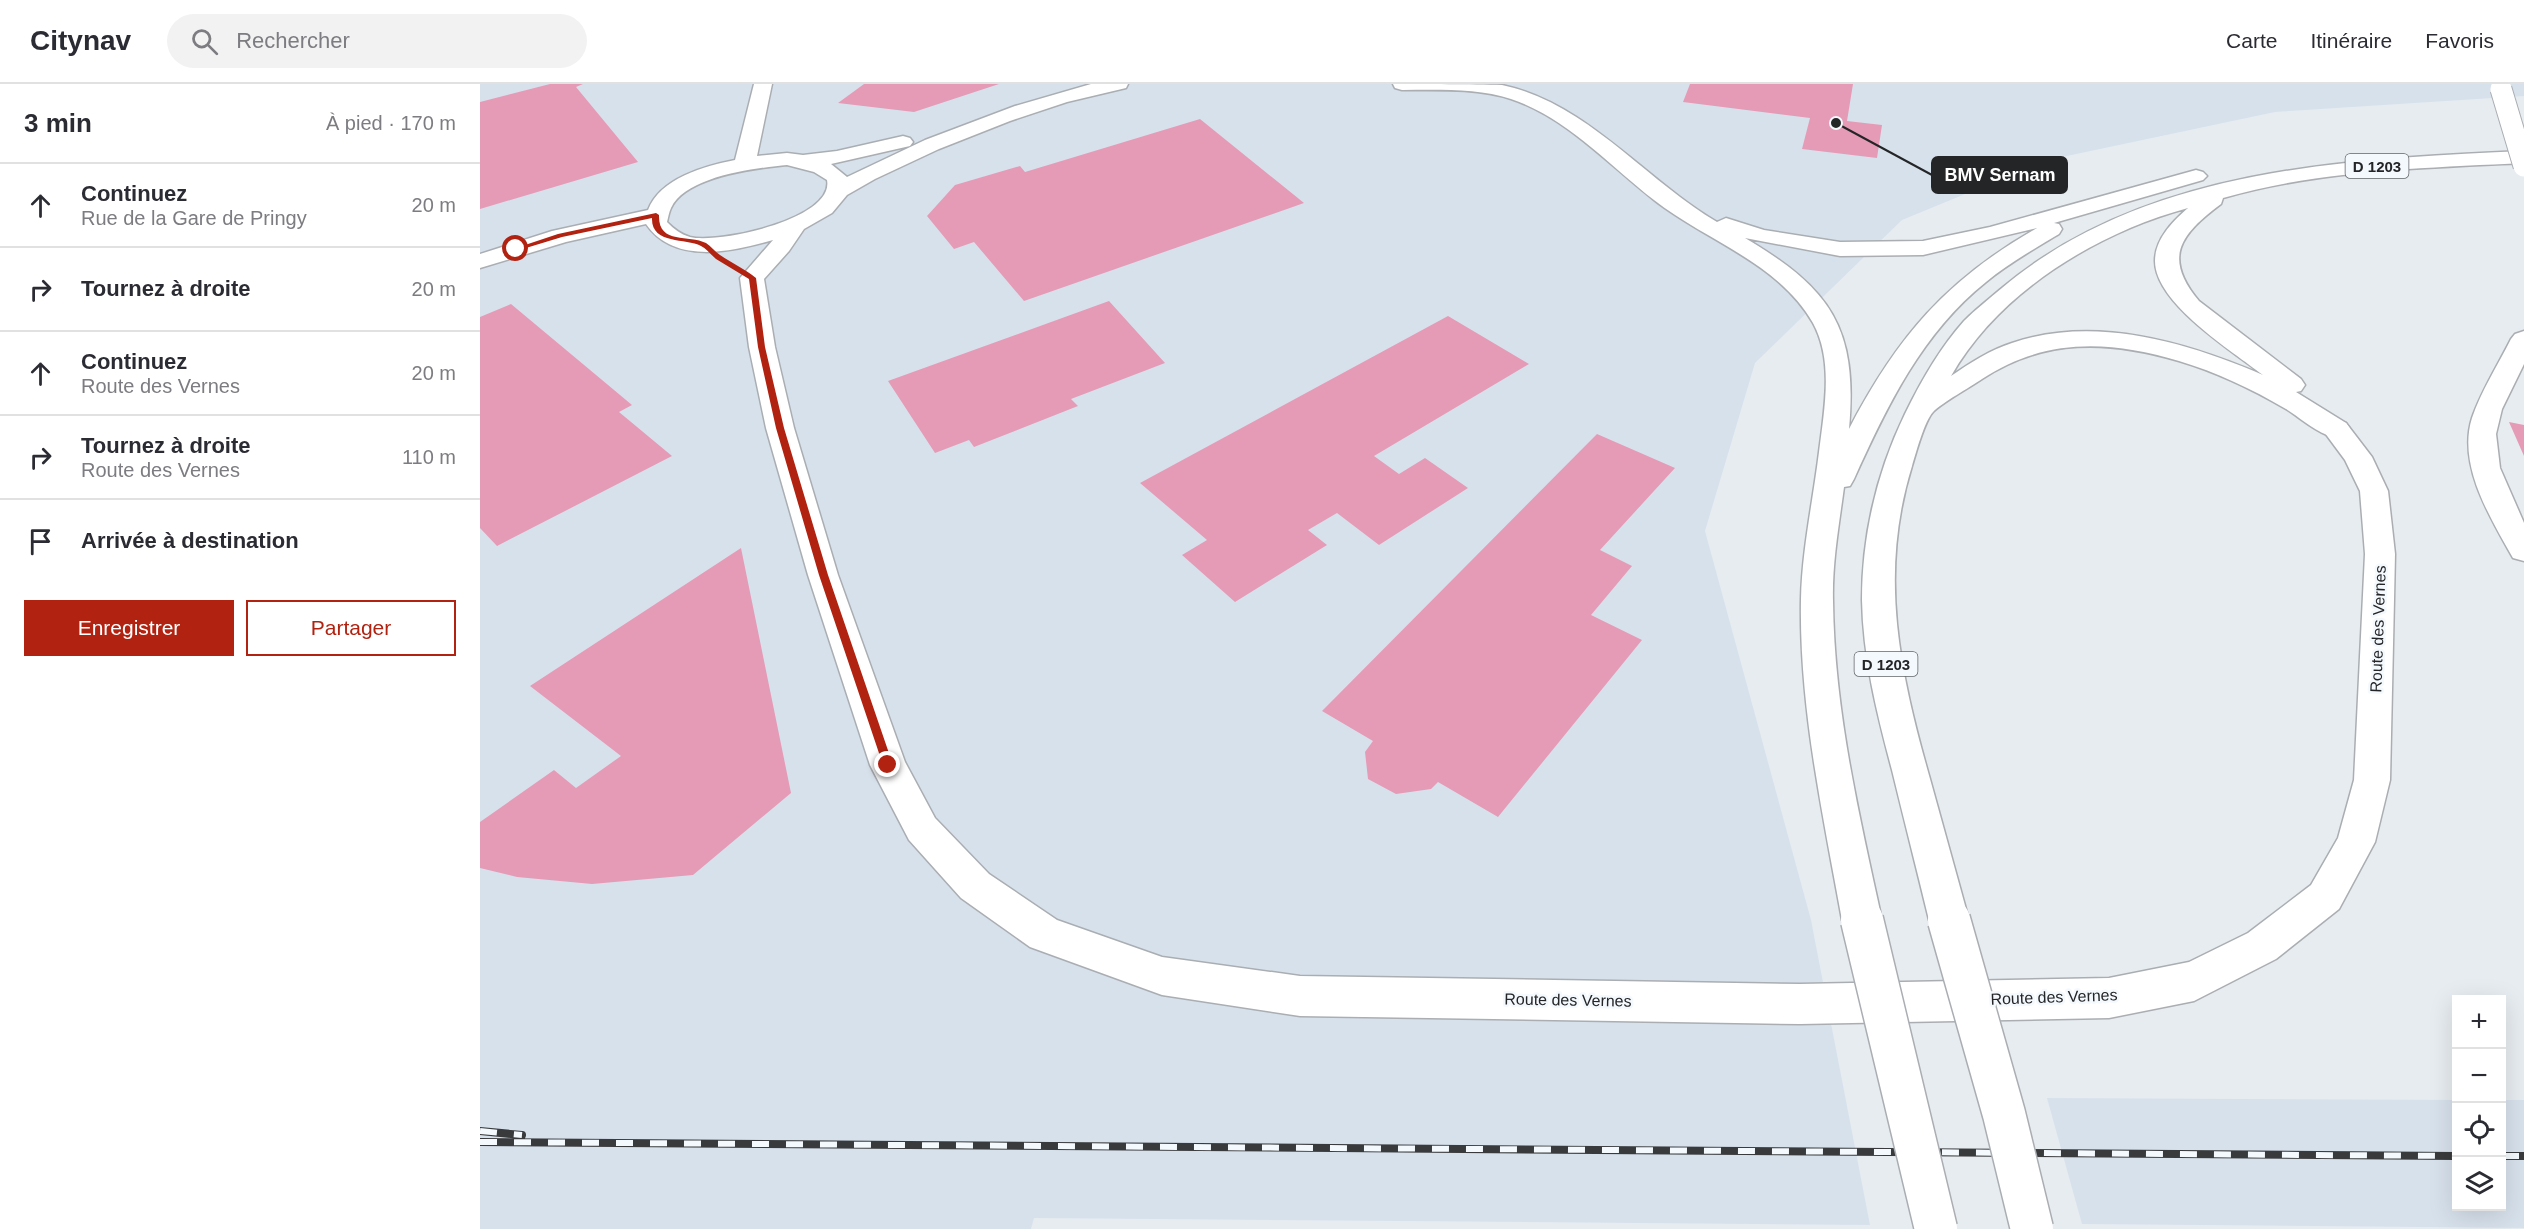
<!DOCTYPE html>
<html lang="fr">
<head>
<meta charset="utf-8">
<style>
	body { margin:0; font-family:Arial,sans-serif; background:#f2f2f3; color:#2b2b33 }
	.controls { position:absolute; right:18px; bottom:18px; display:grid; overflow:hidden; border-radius:0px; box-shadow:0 6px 24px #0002 }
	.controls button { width:54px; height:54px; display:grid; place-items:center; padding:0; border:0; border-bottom:2px solid #e1e1e2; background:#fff; color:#2b2b33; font:30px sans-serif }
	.stop { position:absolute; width:18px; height:18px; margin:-14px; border:4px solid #b12211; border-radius:50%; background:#fff }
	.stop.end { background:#b12211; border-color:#fff; box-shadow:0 2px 6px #0008 }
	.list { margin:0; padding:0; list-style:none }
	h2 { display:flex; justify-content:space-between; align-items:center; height:78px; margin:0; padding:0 24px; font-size:26px }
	h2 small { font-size:20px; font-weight:400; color:#7c7c81 }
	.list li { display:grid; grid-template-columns:39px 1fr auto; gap:18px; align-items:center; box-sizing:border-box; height:84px; padding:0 24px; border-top:2px solid #e1e1e2 }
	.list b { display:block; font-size:22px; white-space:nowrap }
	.list p { margin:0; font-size:20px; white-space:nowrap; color:#7c7c81 }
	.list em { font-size:20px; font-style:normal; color:#7c7c81 }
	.actions { display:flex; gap:12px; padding:18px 24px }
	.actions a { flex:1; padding:14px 0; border:2px solid #b12211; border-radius:0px; text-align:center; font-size:21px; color:#b12211 }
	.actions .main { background:#b12211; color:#fff }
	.icon { flex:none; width:33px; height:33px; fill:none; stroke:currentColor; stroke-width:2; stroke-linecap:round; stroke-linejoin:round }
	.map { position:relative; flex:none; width:2044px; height:1145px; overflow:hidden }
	header { display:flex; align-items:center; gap:36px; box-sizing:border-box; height:84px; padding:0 30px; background:#fff; border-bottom:2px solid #e1e1e2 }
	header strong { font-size:28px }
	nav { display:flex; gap:33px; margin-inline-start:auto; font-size:21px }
	.search { width:420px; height:54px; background:#f2f2f3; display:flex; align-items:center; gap:15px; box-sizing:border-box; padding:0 21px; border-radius:33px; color:#7c7c81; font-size:22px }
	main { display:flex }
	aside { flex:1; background:#fff }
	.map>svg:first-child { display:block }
</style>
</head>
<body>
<header>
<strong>Citynav</strong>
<div class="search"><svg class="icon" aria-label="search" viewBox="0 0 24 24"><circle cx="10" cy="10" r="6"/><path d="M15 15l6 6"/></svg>Rechercher</div>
<nav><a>Carte</a><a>Itinéraire</a><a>Favoris</a></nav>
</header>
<main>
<aside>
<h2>3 min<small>À pied · 170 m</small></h2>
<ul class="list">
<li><svg class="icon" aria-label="ahead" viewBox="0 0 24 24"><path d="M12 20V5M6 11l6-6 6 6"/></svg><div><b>Continuez</b><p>Rue de la Gare de Pringy</p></div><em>20 m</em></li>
<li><svg class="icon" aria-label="right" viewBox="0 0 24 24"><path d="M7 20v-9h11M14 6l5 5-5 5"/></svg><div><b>Tournez à droite</b></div><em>20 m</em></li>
<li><svg class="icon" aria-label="ahead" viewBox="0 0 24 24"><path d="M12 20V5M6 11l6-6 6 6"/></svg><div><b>Continuez</b><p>Route des Vernes</p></div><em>20 m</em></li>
<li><svg class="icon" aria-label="right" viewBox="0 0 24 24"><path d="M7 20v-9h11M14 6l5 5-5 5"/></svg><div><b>Tournez à droite</b><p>Route des Vernes</p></div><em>110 m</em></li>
<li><svg class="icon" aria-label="arrive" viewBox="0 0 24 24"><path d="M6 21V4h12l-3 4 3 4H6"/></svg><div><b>Arrivée à destination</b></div></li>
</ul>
<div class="actions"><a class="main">Enregistrer</a><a>Partager</a></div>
</aside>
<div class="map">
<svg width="2044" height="1145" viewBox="0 0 2044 1145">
	<rect width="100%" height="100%" fill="#e7ecf0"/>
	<!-- built -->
	<path fill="#d7e1ec" d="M0 0H2044V12L1795 28 1568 76 1422 136 1275 279 1225 447 1331 836 1390 1141 554 1134 551 1145H0Z
		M1567 1014 1976 1016V1122H2022V1016H2044V1144L1602 1140Z"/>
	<!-- building -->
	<path fill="#e59bb6" d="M70 0H103L96 3 158 78 0 125V18Z
		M384 0H519L434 28 358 19Z
		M1210 0H1373L1367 37 1402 41 1397 74 1322 65 1330 34 1203 18Z
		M720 35 824 119 544 217 494 158 474 165 447 132 475 101 540 82 545 88Z
		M629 217 685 279 591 315 598 322 494 363 489 356 455 369 408 297Z
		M31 220 152 321 139 328 192 372 17 462 0 444V233Z
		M968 232 1049 280 894 372 919 390 945 374 988 404 899 461 857 429 828 446 847 461 755 518 702 471 727 456 660 399Z
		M2029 338 2044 341V372Z
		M1117 350 1195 384 1120 466 1152 482 1111 531 1162 556 1018 733 958 698 951 705 916 710 888 695 885 668 893 657 842 627Z
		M261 464 311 709 213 791 112 800 37 793 0 784V738L74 686 96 704 141 672 50 602Z"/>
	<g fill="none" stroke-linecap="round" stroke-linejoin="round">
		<defs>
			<path id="minor" d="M274 0H292L277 72 307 69 323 71 357 67 423 52 430 54 433 58 430 62 351 80 367 93 445 56 535 22 611 0H648L646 4 587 18 530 37 459 65 395 95 367 111 352 129 324 145 309 167 284 195 295 263 314 344 358 491 425 678 455 734 509 790 577 836 682 873 820 892 1320 900 1629 894 1709 878 1768 849 1831 801 1858 754 1874 696 1885 470 1880 407 1865 376 1842 345 1846 339 1856 336 1866 339 1892 373 1908 407 1915 470 1910 696 1895 758 1859 825 1796 875 1714 917 1629 934 1320 940 820 932 682 911 550 863 481 814 429 756 390 681 328 491 286 344 269 263 260 194 293 156C252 168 194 181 166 140L86 158 0 184V170L72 147 168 126C180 94 225 82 255 76ZM307 81 334 88 347 96C355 135 238 160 210 153 200 150 194 145 187 138 188 134 189 128 191 124 206 92 276 84 307 81Z
				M2044 247V280L2022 325 2016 350 2020 384 2044 439V477L2033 474C2011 435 1977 381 1992 334 2001 307 2018 281 2031 255L2035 250Z"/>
			<path id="highway" d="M913 0C944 0 993 0 1022 1 1107 19 1165 96 1237 138L1246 134 1284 146 1360 158 1443 157 1510 143 1716 86 1723 88 1727 92 1723 96 1574 139 1579 140 1582 145 1579 150C1554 165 1529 179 1506 198 1442 249 1407 322 1374 395L1370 402 1364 403C1359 441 1352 479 1353 517 1354 625 1379 731 1402 836L1396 849 1382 854 1368 849 1362 836C1343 731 1319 623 1321 515 1322 466 1333 417 1339 368 1344 327 1354 277 1333 239 1298 178 1226 157 1174 116 1129 81 1086 33 1031 15 997 4 957 6 922 6L915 4ZM1557 144C1466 196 1417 253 1369 345 1378 244 1351 205 1265 154L1360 172 1443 171Z
				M2044 67V79C1944 84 1840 86 1743 114L1741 120C1701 150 1682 173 1719 217L1821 295 1825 301 1821 307 1816 308 1866 339 1870 345 1866 351C1859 353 1854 354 1847 351 1832 345 1819 333 1806 325 1772 305 1736 288 1699 277 1628 256 1565 254 1502 295 1489 304 1463 318 1453 328 1444 338 1436 369 1432 382 1398 491 1420 589 1450 695 1463 742 1476 789 1489 836L1483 849 1469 854 1455 849 1449 836C1437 786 1424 736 1412 686 1397 630 1383 574 1382 516 1382 452 1397 388 1425 330 1441 297 1460 264 1484 237 1496 225 1509 215 1522 204 1664 84 1866 75 2044 67ZM1708 124C1693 137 1675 155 1675 177 1675 219 1752 267 1783 291 1706 258 1615 231 1532 259 1510 266 1490 279 1471 292 1519 208 1616 149 1708 124Z"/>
		</defs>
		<!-- minor casing -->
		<use href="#minor" stroke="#aaaeb2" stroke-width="3"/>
		<!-- highway casing -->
		<use href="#highway" stroke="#aaaeb2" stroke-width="3"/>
		<!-- minor -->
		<use href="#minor" fill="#fff" fill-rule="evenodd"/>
		<!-- highway -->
		<use href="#highway" fill="#fff" fill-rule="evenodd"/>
		<defs>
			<path id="rail" d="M0 1047 42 1051
				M0 1058 1976 1072
				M2022 1072H2044"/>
		</defs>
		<!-- rail casing -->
		<use href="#rail" stroke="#393a3c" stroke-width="8"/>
		<!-- rail -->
		<use href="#rail" stroke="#f4f9fe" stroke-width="6" stroke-dasharray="17" stroke-linecap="butt"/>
		<defs>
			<path id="minor-bridge" d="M2021 5 2044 82"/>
			<path id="highway-bridge" d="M1382 836 1456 1145
				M1469 836 1524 1030 1552 1145"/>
		</defs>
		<!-- minor-bridge casing -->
		<use href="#minor-bridge" stroke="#aaaeb2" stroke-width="23" stroke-linecap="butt"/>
		<!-- highway-bridge casing -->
		<use href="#highway-bridge" stroke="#aaaeb2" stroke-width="45" stroke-linecap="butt"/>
		<!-- minor-bridge -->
		<use href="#minor-bridge" stroke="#fff" stroke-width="21"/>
		<!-- highway-bridge -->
		<use href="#highway-bridge" stroke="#fff" stroke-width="42"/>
	</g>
	<!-- route -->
	<path fill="#b12211" d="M176 129 179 131C178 161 209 150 226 159 231 162 235 168 240 171 252 179 265 185 276 194L285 263 304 344 348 491 413 681 412 684 408 686 403 681 339 491 296 344 278 263 269 195C258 188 247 182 236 175 231 171 227 165 221 162 206 154 171 161 172 134L82 153 36 167 33 165 78 150Z"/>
	<g text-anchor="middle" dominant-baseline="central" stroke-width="5" stroke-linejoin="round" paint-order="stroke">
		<!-- shield labels -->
		<g fill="#f4f9fe" stroke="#626568" stroke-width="1.5">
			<rect x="1865.5" y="70" width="63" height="24" rx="4.5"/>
			<rect x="1374.5" y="568" width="63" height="24" rx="4.5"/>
		</g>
		<g font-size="15" font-weight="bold" fill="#242527">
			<text x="1897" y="82">D 1203</text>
			<text x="1406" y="580">D 1203</text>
		</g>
		<!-- street labels -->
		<g font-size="16" fill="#242527" stroke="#f4f9fe">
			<text transform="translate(1898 545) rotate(-88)">Route des Vernes</text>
			<text transform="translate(1574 913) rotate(-2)">Route des Vernes</text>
			<text transform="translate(1088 916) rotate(1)">Route des Vernes</text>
		</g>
	</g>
	<!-- callouts -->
	<path fill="none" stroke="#242527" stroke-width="2" d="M1356 39L1452 91"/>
	<circle fill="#242527" stroke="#f4f9fe" stroke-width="2" cx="1356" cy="39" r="6"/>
	<rect fill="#242527" stroke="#242527" stroke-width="2" x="1452" y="73" width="135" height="36" rx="6"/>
	<g font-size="18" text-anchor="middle" font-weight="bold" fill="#fff">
		<text x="1520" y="97">BMV Sernam</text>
	</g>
</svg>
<div class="controls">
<button>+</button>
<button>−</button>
<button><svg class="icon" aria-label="locate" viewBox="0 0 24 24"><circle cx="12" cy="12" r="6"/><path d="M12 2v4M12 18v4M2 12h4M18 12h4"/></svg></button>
<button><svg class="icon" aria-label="layers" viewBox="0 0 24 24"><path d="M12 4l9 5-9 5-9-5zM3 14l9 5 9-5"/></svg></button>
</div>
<div class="stop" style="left:36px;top:165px"></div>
<div class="stop end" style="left:408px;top:681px"></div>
</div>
</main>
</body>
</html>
